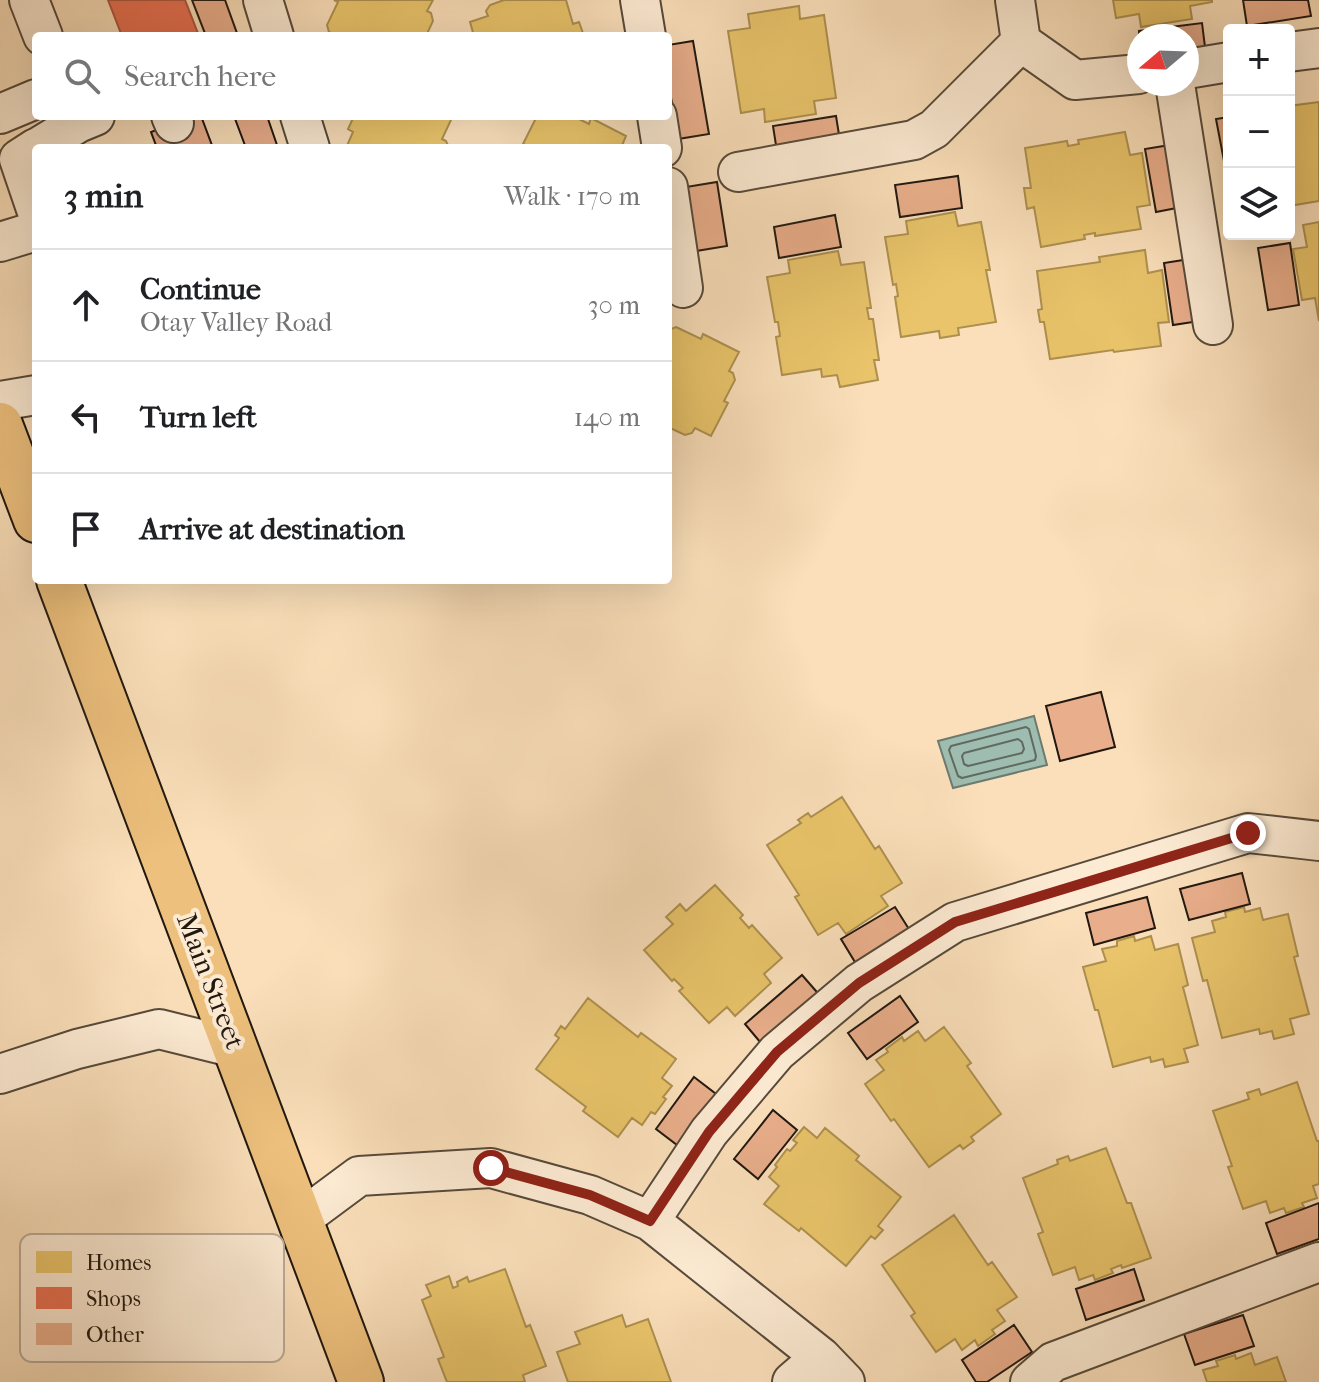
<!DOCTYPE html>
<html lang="en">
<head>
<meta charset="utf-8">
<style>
	body { margin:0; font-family:"IM FELL French Canon",serif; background:#f6f6f6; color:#202124 }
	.controls { position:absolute; right:24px; top:24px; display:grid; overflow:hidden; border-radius:8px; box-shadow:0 8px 32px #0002 }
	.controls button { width:72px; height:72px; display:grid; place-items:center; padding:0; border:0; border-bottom:2px solid #e0e0e0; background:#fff; color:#202124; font:40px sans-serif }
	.compass { position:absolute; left:1127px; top:24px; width:72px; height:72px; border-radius:50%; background:#fff; box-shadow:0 8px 32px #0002; rotate:251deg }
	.stop { position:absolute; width:24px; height:24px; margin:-18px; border:6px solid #8f2418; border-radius:50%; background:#fff }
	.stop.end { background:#8f2418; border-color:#fff; box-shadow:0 2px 8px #0008 }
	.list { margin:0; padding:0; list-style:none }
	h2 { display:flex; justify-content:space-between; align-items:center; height:104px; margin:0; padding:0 32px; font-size:34px }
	h2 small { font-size:26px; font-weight:400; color:#757577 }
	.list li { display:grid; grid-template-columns:52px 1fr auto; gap:24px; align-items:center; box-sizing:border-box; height:112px; padding:0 32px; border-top:2px solid #e0e0e0 }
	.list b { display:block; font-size:30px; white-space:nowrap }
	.list p { margin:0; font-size:26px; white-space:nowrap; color:#757577 }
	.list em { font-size:26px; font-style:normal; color:#757577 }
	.icon { flex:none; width:44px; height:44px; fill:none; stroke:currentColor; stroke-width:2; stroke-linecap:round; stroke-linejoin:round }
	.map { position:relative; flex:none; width:1319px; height:1382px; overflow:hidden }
	.search { position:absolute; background:#fff; box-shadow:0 8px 32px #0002; left:32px; top:32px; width:640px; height:88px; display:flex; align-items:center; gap:20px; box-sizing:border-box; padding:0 28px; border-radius:8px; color:#757577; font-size:30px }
	.panel { position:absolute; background:#fff; box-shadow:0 8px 32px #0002; left:32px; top:144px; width:640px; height:440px; border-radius:8px }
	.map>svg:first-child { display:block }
</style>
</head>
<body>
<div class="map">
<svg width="1319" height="1382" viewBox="0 0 1319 1382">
	<rect width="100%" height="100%" fill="#fadfba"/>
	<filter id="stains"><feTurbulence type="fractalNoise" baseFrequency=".0025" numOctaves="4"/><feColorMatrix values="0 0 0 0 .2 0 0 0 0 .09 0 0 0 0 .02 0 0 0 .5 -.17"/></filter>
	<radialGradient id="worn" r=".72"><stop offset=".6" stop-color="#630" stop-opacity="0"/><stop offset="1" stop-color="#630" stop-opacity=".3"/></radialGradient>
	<!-- water -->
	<path fill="#9ebdb0" stroke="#6c7b70" stroke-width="2" d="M1034 716 1047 765 953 788 938 741Z"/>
	<!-- homes -->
	<path fill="#e9c46a" stroke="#ad904f" stroke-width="2" d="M334 0H433L427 11 431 13 433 21 426 36H333V34L329 32 327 25 338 2Z
		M504 0H566L573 24 579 22 584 36H474L470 22 488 16 486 11 490 5Z
		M1113 0H1212V2L1190 6 1192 19 1141 27 1139 14 1116 18Z
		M799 6 800 19 824 15 836 98 814 101 816 114 765 122 764 109 741 113 728 31 750 28 748 14Z
		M1319 102V201L1289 206V106Z
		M354 116H444L451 120 442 139 446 141 449 148H346L353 132 348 129Z
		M537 116H551L557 119 558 116H573L589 124 591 118 626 136 621 148H527L528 146 523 144Z
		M1125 132 1130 155 1142 153 1150 205 1137 207 1141 229 1095 236V233L1084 235 1085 239 1041 247 1034 207 1027 209 1024 188H1031L1025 148 1067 141 1068 146 1079 144 1078 140Z
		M955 212 958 226 981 222 990 270H986L996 322 958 328 959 335 940 338 939 331 901 337 895 297 898 296 896 284 893 285 885 237 908 234 906 221Z
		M1319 222V321L1315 298 1302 300 1293 249 1307 247 1303 225Z
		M1145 250 1148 273 1162 270 1169 322 1158 323 1161 346 1114 352 1113 350 1050 359 1044 322H1040L1038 310 1042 309 1037 271 1100 262 1099 257Z
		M838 251 841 265 864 262 871 308H867L869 319H873L879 360H874L878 380 840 387 837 375 822 377 821 369 782 375 776 337 780 336 778 322H775L767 277 790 273 788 260Z
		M676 327 701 339 703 334 739 352 729 371 733 373 735 380 724 401 728 403 711 436 695 428 692 433 685 435 668 427V334L671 329Z
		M842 797 875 849 879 846 902 883 881 896 888 906 846 934 838 923 818 935 795 897 799 895 767 845 801 823 798 820 808 813 811 817Z
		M715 885 743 915 740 918 749 928 752 925 782 958 764 974 771 983 735 1016 727 1007 709 1023 679 991 683 988 674 979 672 981 644 950 673 924 666 917 680 904 686 911Z
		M1244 907 1245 912 1260 908 1263 920 1288 914 1298 956 1294 957 1309 1014 1290 1019 1294 1034 1274 1039 1272 1031 1260 1034 1259 1029 1222 1038 1207 980 1203 981 1192 938 1215 932 1212 921 1226 917 1225 912Z
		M1134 936 1135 941 1151 936 1155 950 1178 944 1188 985 1183 987 1198 1045 1184 1049 1188 1062 1165 1067 1163 1059 1151 1062 1150 1057 1113 1067 1098 1010H1095L1083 967 1106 961 1102 949 1117 946V941Z
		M588 998 638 1037 641 1033 676 1059 662 1078 672 1086 663 1097 666 1099 655 1114 651 1112 642 1125 632 1118 618 1137 583 1111 586 1107 536 1069 559 1038 555 1035 561 1026 565 1029Z
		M944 1027 971 1063 967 1066 1001 1114 971 1137 974 1141 963 1149 960 1145 929 1167 894 1119 891 1121 865 1084 884 1070 876 1060 888 1052 886 1049 902 1037 904 1041 918 1031 925 1041Z
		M1297 1082 1317 1141H1319V1184L1313 1186 1317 1198 1302 1203 1304 1207 1286 1213 1284 1208 1270 1213 1266 1201 1243 1209 1228 1167 1232 1166 1213 1111 1249 1099 1247 1093 1259 1089 1261 1095Z
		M804 1127 817 1138 825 1128 859 1156 856 1160 901 1197 878 1226 883 1230 875 1239 871 1236 846 1266 801 1228 799 1231 764 1204 779 1186 769 1177 777 1167 775 1165 787 1149 790 1151 797 1143 793 1140Z
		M1106 1148 1127 1203H1131L1151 1258 1122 1268 1121 1265 1111 1269 1113 1273 1095 1280 1093 1275 1079 1280 1075 1267 1053 1275 1038 1234 1043 1232 1023 1178 1058 1164 1057 1160 1068 1156 1070 1161Z
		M954 1215 988 1265 992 1262 1017 1297 997 1310 1005 1321 992 1330 995 1334 978 1346 975 1340 962 1350 955 1339 936 1352 911 1316 915 1313 882 1265Z
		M505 1269 526 1327 530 1325 546 1366 523 1375 525 1382H447L438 1359 444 1357 422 1300 431 1296 426 1285 449 1276 453 1288 458 1286 457 1282 467 1277 469 1282Z
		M622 1315 626 1327 648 1319 671 1382H568L557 1352 580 1344 575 1332Z
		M1251 1353 1255 1365 1277 1357 1286 1382H1207L1203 1370 1218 1366 1216 1361 1235 1355 1236 1359Z"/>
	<!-- shops -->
	<path fill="#e76f51" stroke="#ac553e" stroke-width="2" d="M108 0H185L199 36H122Z"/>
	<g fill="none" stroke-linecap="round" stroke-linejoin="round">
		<!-- shore -->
		<path stroke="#606a60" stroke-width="2" d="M1026 727 1029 729 1036 756 1035 760 962 778 958 776 949 750 951 746Z
			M1018 739 1022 742 1024 749 1022 753 968 766 964 764 962 756 964 753Z"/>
	</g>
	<!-- building -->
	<path fill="#e9ae8b" stroke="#211810" stroke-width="2" d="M192 0H225L238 36H206Z
		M1243 0H1308L1311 16 1247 26Z
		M1202 23 1206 55 1187 57V36H1139V31Z
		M693 41 709 134 678 139 668 80V45Z
		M193 116H201L213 148H157L151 132Z
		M234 116H267L278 148H246Z
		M836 116 841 147 778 158 773 126Z
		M1229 117V181L1228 182 1216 119Z
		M1176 144 1187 206 1156 212 1145 149Z
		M958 176 962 208 900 217 895 185Z
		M717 182 727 246 696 251 686 187Z
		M835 215 841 247 779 258 774 227Z
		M1290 243 1299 305 1268 310 1258 248Z
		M1196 258 1206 320 1173 325 1164 263Z
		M1101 692 1115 747 1060 761 1046 706Z
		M1242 873 1250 904 1189 920 1180 889Z
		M1147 897 1155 928 1094 945 1086 913Z
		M895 907 912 934 858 967 841 939Z
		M802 975 823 999 766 1049 745 1024Z
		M900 996 918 1022 867 1059 848 1033Z
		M694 1077 720 1097 681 1148 656 1129Z
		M773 1110 797 1130 758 1179 734 1159Z
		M1319 1203V1239L1277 1254 1266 1223Z
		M1134 1269 1144 1300 1086 1320 1076 1289Z
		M1243 1315 1254 1346 1195 1365 1184 1334Z
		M1014 1325 1032 1352 987 1382H976L962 1360Z"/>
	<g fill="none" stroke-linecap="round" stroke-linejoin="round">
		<defs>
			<path id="minor" d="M29 0 43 36
				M263 0 274 36
				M640 0 646 36
				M1015 0 1021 42
				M1021 42 1075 80 1139 74
				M1289 52 1319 48
				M1187 69 1229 62
				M1175 84 1213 325
				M0 114 36 99
				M171 116 174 123
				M300 116 310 148
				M657 116 662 148
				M36 148 19 159 36 209
				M37 148 78 123 95 116
				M738 172 914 140 934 129 1021 42
				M668 187 683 288
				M0 242 36 231
				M0 401 36 395
				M0 1074 77 1049 159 1029 236 1048
				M301 1219 359 1176 491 1168 590 1195 650 1221 821 1357 845 1382
				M650 1221 709 1132 777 1052 859 983 955 922 1248 833 1319 841
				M792 1382 821 1357
				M1030 1382 1053 1362 1319 1262"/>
			<path id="major" d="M0 425 36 520
				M59 580 361 1382"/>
		</defs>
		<!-- minor casing -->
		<use href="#minor" stroke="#574a3a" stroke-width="42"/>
		<!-- major casing -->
		<use href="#major" stroke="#211810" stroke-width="48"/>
		<!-- minor -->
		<use href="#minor" stroke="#fcead2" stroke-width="38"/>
		<!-- major -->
		<use href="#major" stroke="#edc07d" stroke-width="44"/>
	</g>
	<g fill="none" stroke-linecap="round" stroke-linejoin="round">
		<!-- route -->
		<path stroke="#8f2418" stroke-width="10" d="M491 1168 590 1195 650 1221 709 1132 777 1052 859 983 955 922 1248 833"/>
	</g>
	<g text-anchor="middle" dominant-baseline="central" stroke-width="8" stroke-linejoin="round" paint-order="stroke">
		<!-- street labels -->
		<g font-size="28" fill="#211810" stroke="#fcead2">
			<text transform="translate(211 981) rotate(69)">Main Street</text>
		</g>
	</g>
	<!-- legend -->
	<rect x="20" y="1234" width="264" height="128" rx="12" fill="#fcead2" stroke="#baab98" stroke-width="2"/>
	<rect x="36" y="1251" width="36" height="22" fill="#e9c46a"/>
	<rect x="36" y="1287" width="36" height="22" fill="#e76f51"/>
	<rect x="36" y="1323" width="36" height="22" fill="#e9ae8b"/>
	<g font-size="22" fill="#211810">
		<text x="86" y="1270">Homes</text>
		<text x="86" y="1306">Shops</text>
		<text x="86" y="1342">Other</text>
	</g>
	<rect width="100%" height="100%" filter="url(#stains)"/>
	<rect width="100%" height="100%" fill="url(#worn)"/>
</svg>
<div class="controls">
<button>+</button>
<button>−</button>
<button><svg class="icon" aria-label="layers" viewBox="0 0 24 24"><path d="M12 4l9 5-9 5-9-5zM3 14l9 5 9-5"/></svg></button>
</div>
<svg class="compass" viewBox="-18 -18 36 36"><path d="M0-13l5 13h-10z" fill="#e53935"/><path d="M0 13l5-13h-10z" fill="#757577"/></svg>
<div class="stop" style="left:491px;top:1168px"></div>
<div class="stop end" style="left:1248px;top:833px"></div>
<div class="search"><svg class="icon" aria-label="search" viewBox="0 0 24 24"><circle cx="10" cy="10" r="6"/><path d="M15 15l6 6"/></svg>Search here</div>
<section class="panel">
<h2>3 min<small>Walk · 170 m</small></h2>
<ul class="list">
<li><svg class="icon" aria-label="ahead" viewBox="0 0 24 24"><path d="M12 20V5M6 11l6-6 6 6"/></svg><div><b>Continue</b><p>Otay Valley Road</p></div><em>30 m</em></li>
<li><svg class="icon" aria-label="left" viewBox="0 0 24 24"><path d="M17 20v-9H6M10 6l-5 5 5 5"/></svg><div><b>Turn left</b></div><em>140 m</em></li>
<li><svg class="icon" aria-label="arrive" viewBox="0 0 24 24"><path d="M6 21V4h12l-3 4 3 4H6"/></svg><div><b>Arrive at destination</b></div></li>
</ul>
</section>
</div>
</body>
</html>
